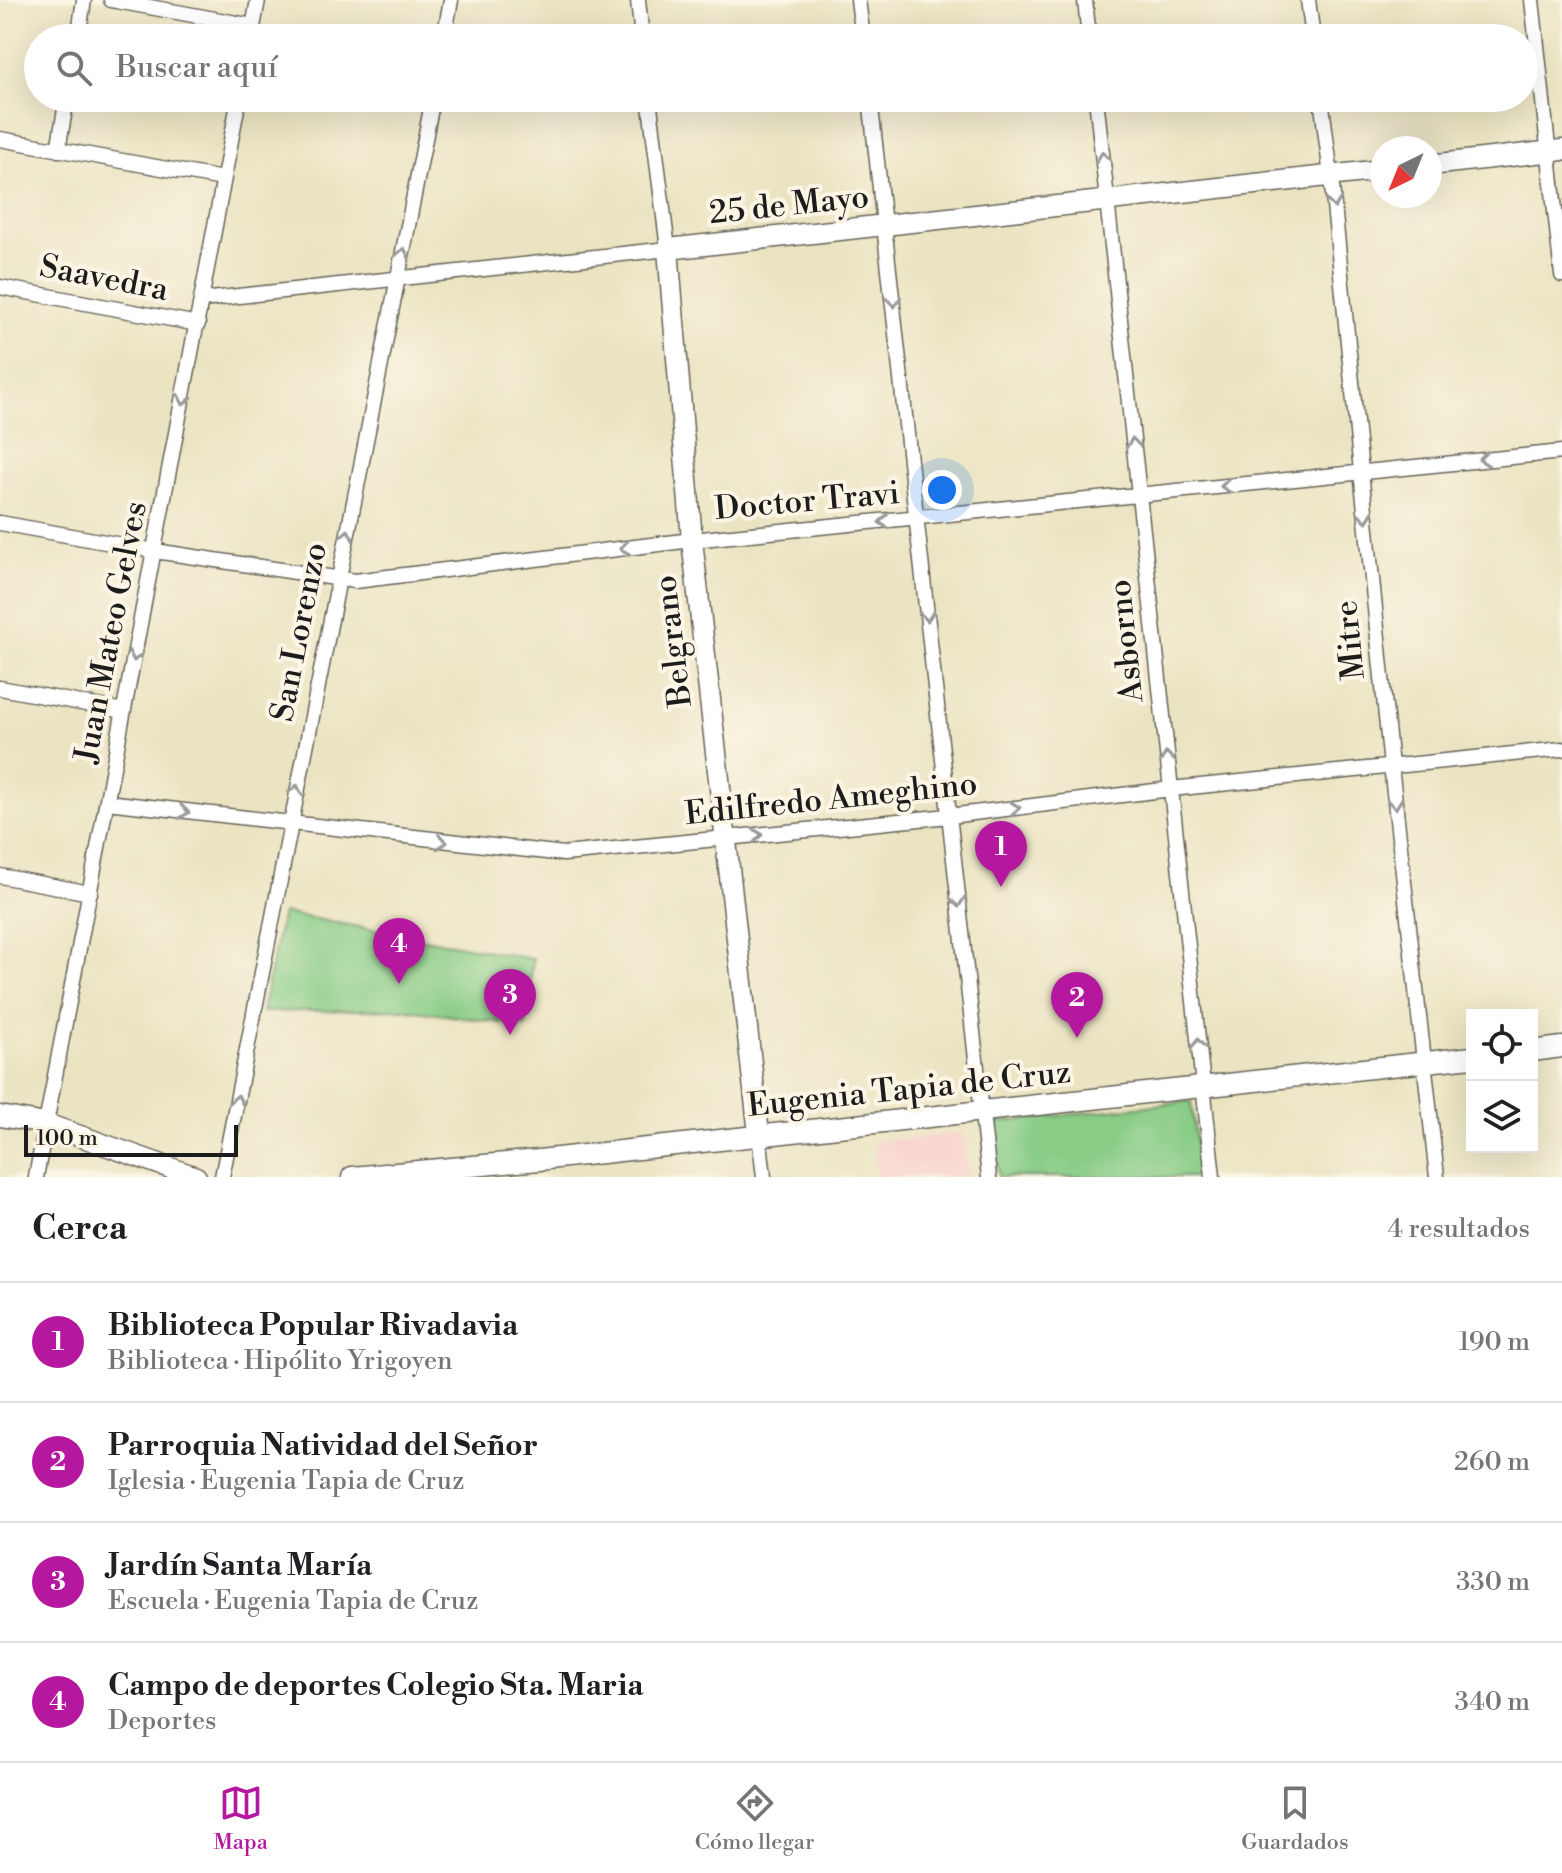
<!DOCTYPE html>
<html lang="es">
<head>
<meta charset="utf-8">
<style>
	body { margin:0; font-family:"Libre Bodoni",serif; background:#f2f2f2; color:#202124 }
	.controls { position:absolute; right:24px; bottom:24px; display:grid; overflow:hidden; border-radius:0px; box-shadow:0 8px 32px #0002 }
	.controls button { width:72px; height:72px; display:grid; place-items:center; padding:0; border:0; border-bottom:2px solid #e0e0e0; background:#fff; color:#202124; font:40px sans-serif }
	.compass { position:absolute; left:1370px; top:136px; width:72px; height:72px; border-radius:50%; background:#fff; box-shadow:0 8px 32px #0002; rotate:223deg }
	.scale { position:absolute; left:24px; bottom:20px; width:214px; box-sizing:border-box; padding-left:8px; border:4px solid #1c1c1c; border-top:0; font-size:22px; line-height:28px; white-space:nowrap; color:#1c1c1c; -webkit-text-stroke:6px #fcf5e5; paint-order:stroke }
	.you { position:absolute; left:942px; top:490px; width:28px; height:28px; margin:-20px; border:6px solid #fff; border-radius:50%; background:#1a73e8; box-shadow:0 0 0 12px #1a73e833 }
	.badge { display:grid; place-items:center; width:52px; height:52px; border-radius:50%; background:#b5179e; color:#fff; font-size:26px; font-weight:700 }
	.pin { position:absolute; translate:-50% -66px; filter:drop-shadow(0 2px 4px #0008) }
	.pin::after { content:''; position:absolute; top:42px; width:28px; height:24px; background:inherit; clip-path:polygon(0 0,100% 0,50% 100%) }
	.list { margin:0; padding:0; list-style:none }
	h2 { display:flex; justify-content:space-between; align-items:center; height:104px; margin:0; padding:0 32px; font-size:34px }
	h2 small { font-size:26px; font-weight:400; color:#757577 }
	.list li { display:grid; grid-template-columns:52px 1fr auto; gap:24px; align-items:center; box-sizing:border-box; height:120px; padding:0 32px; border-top:2px solid #e0e0e0 }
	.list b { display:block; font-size:30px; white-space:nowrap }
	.list p { margin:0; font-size:26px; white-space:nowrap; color:#757577 }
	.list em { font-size:26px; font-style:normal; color:#757577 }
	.icon { flex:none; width:44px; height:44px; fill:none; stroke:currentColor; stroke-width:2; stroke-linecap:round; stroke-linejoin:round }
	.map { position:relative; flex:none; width:1562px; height:1177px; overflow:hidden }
	.search { position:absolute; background:#fff; box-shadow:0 8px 32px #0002; left:24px; right:24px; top:24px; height:88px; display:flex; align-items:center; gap:20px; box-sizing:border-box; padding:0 28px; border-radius:44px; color:#757577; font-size:30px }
	.sheet { height:584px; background:#fff }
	nav { display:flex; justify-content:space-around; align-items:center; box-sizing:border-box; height:112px; border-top:2px solid #e0e0e0; background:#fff; font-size:22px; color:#757577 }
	nav a { display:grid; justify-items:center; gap:4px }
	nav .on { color:#b5179e }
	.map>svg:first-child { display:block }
</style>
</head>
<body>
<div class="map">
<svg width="1562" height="1177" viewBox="0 0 1562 1177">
	<rect width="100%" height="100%" fill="#fcf5e5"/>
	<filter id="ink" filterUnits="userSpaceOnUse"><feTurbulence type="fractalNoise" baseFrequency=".0125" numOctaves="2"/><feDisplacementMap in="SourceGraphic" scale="16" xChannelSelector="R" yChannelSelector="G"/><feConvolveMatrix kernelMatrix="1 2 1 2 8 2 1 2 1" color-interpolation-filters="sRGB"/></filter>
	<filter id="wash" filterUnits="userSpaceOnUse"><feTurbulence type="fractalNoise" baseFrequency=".006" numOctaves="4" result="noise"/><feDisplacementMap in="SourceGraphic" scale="32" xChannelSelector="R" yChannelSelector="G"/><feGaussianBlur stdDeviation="1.8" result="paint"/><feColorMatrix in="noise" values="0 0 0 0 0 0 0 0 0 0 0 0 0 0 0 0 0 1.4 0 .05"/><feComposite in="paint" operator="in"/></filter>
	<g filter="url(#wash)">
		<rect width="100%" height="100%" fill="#ebe4c3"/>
		<!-- built -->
		<path fill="#f7d0ca" d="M964 1133 969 1177H877L874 1142Z"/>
		<!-- green -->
		<path fill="#88cc86" stroke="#527451" stroke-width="2" d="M282 913 533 959 525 1026 402 1009 262 1012Z
			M1191 1101 1200 1177H999L992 1123Z"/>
	</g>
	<g filter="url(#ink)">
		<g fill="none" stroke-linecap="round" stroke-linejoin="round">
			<defs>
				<path id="street" d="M111 0 253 26
					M638 0 642 38
					M858 0 863 38
					M1085 0 1089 38
					M1308 0 1313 38
					M1532 0 1562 275
					M78 38 84 0
					M251 38 258 0
					M444 38 451 0
					M870 98 989 1177
					M1096 98 1213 1177
					M1321 98 1331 176 1391 766 1437 1177
					M0 139 223 179
					M58 150 67 98
					M0 287 198 324
					M202 300 668 249 649 98
					M0 523 155 551 355 581 692 540 1562 452
					M0 688 124 711
					M107 802 564 854 949 816 1171 789 1562 749
					M0 876 90 893
					M759 1134 764 1177
					M36 1177 239 98
					M222 1177 433 98"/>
				<path id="secondary" d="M1430 165 1562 150
					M1532 1051 1562 1047
					M0 1116 46 1124 196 1177
					M759 1134 692 540 668 249 1382 170
					M352 1177 539 1160 1472 1057"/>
			</defs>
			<!-- street casing -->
			<use href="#street" stroke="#646256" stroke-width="17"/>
			<!-- secondary casing -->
			<use href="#secondary" stroke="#646256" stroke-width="23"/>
			<!-- street -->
			<use href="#street" stroke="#fff" stroke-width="14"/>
			<!-- secondary -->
			<use href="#secondary" stroke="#fff" stroke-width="20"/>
		</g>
		<!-- one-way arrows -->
		<defs><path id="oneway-chevron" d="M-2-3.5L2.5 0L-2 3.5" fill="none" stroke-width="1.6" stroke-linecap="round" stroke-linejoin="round" transform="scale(2)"/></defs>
		<g stroke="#999">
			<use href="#oneway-chevron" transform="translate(1103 157) rotate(-97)"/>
			<use href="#oneway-chevron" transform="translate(1334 203) rotate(84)"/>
			<use href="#oneway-chevron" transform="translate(403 253) rotate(-79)"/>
			<use href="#oneway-chevron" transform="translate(894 302) rotate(84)"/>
			<use href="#oneway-chevron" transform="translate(184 400) rotate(101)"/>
			<use href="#oneway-chevron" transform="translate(1133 443) rotate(-96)"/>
			<use href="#oneway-chevron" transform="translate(1484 459) rotate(174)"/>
			<use href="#oneway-chevron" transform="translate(1226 486) rotate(174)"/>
			<use href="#oneway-chevron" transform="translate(1366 517) rotate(84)"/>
			<use href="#oneway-chevron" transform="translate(884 522) rotate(175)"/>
			<use href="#oneway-chevron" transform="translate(347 535) rotate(-79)"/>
			<use href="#oneway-chevron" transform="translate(625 548) rotate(173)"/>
			<use href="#oneway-chevron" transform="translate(927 616) rotate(84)"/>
			<use href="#oneway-chevron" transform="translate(135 656) rotate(101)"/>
			<use href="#oneway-chevron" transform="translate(1167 757) rotate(-96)"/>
			<use href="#oneway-chevron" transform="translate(296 790) rotate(-79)"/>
			<use href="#oneway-chevron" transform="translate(1395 804) rotate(84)"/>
			<use href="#oneway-chevron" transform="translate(1015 808) rotate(-7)"/>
			<use href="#oneway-chevron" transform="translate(184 812) rotate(7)"/>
			<use href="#oneway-chevron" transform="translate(757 835) rotate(-6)"/>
			<use href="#oneway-chevron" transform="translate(442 842) rotate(6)"/>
			<use href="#oneway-chevron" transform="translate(958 902) rotate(84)"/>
			<use href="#oneway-chevron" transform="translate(1198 1044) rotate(-96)"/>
			<use href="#oneway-chevron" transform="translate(237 1100) rotate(-79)"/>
		</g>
	</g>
	<g text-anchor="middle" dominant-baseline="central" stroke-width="8" stroke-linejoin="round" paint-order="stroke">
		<!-- street labels -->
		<g font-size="32" fill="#1c1c1c" stroke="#fcf5e5">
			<text transform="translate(789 205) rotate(-6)">25 de Mayo</text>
			<text transform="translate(104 278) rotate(11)">Saavedra</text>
			<text transform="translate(807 501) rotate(-5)">Doctor Travi</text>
			<text transform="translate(111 632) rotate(-79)">Juan Mateo Gelves</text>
			<text transform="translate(299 632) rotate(-79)">San Lorenzo</text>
			<text transform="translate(1350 640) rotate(-96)">Mitre</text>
			<text transform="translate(673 641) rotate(-97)">Belgrano</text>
			<text transform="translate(1126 641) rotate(-96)">Asborno</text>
			<text transform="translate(831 799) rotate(-6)">Edilfredo Ameghino</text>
			<text transform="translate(909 1089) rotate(-6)">Eugenia Tapia de Cruz</text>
		</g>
	</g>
</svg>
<div class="controls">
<button><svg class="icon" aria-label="locate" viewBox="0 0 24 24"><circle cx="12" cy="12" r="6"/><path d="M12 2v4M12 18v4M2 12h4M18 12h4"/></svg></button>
<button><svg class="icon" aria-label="layers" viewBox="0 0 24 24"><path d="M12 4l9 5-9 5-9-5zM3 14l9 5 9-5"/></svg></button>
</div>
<svg class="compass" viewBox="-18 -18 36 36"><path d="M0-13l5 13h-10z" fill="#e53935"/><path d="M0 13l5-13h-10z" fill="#757577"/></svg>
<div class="scale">100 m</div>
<div class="you"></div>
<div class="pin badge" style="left:1001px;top:887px">1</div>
<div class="pin badge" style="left:1077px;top:1038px">2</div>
<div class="pin badge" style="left:510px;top:1035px">3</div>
<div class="pin badge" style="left:399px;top:984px">4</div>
<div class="search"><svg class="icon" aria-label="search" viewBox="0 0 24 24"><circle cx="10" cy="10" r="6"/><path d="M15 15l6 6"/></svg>Buscar aquí</div>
</div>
<section class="sheet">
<h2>Cerca<small>4 resultados</small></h2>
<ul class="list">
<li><span class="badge">1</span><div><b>Biblioteca Popular Rivadavia</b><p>Biblioteca · Hipólito Yrigoyen</p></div><em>190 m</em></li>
<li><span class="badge">2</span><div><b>Parroquia Natividad del Señor</b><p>Iglesia · Eugenia Tapia de Cruz</p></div><em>260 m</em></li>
<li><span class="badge">3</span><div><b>Jardín Santa María</b><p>Escuela · Eugenia Tapia de Cruz</p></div><em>330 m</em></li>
<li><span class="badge">4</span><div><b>Campo de deportes Colegio Sta. Maria</b><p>Deportes</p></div><em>340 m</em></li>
</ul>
</section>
<nav>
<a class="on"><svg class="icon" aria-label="map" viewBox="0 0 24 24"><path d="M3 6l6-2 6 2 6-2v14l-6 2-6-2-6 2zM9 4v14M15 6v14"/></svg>Mapa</a>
<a><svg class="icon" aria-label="directions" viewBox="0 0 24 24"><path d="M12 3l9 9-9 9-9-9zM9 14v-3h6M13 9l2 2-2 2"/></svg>Cómo llegar</a>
<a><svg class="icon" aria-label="saved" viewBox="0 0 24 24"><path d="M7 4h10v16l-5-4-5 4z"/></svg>Guardados</a>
</nav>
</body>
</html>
